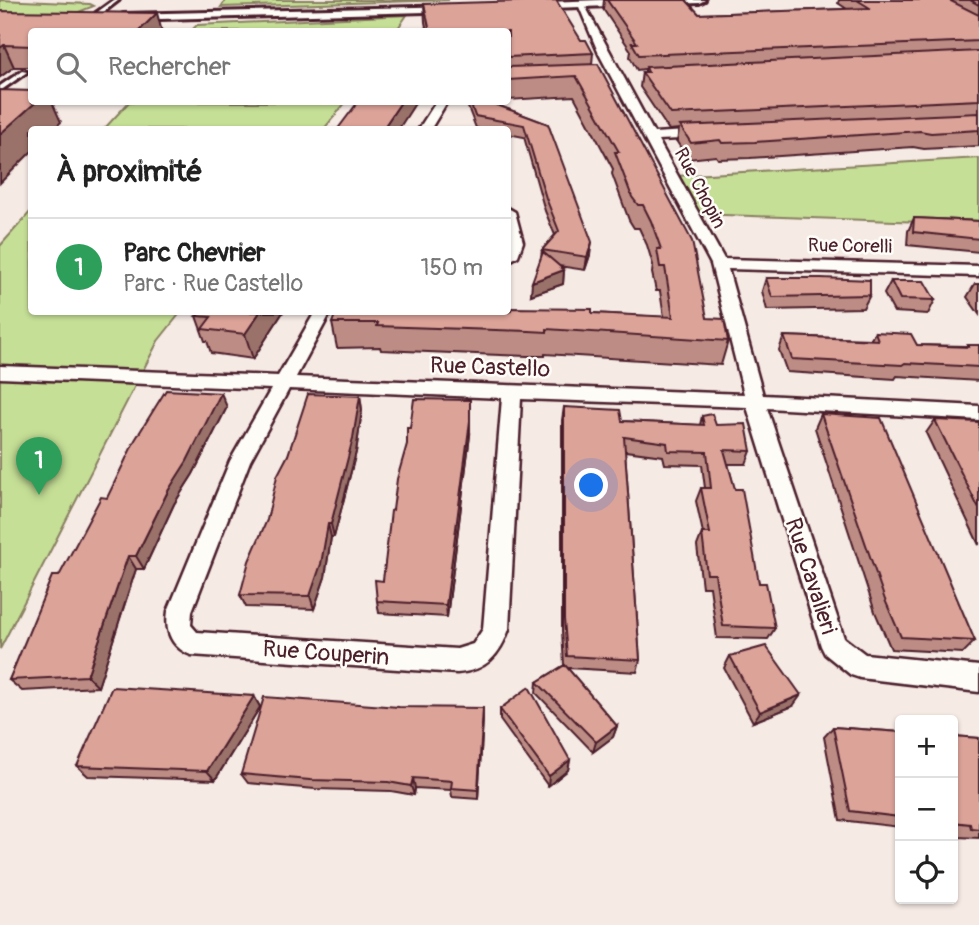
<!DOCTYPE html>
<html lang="fr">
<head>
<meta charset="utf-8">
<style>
	body { margin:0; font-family:Pangolin,sans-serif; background:#f6f6f6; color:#222 }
	.controls { position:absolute; right:21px; bottom:21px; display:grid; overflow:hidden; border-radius:7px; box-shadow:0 2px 5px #0004 }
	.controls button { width:63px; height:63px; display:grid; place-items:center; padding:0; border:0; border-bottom:2px solid #e0e0e0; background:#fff; color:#222; font:35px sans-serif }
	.you { position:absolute; left:592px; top:486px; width:24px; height:24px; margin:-18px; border:5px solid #fff; border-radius:50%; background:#1a73e8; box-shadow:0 0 0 10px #1a73e833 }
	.badge { display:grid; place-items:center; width:46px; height:46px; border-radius:50%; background:#d93025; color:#fff; font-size:23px; font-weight:700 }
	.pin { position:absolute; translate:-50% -58px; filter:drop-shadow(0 2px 4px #0008) }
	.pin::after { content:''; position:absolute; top:37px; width:24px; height:21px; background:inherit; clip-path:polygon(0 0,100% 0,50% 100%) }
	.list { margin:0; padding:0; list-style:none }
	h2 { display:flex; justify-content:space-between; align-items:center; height:91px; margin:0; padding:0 28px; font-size:30px }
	h2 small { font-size:23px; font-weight:400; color:#767676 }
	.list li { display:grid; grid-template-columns:46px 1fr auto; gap:21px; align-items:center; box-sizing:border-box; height:98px; padding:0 28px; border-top:2px solid #e0e0e0 }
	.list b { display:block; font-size:26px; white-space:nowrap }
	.list p { margin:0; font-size:23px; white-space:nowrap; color:#767676 }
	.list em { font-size:23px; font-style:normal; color:#767676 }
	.icon { flex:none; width:38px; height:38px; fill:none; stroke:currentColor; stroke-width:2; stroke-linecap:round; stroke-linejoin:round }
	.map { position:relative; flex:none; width:979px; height:925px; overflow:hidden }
	.search { position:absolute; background:#fff; box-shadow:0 2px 5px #0004; left:28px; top:28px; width:483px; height:77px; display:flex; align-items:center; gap:18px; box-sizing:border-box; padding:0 24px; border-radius:7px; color:#767676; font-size:26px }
	.panel { position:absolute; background:#fff; box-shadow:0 2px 5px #0004; left:28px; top:126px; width:483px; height:189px; border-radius:7px }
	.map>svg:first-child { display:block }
</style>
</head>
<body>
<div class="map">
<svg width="979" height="925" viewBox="0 0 979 925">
	<rect width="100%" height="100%" fill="#f6eae4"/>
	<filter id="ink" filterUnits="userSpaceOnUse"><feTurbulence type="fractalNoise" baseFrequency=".0143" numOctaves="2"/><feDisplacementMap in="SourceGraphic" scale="14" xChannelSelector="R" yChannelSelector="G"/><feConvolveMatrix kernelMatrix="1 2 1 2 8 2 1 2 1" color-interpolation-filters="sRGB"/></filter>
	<g filter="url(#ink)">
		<!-- green -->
		<path fill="#c5df96" stroke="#887f60" stroke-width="2" d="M0 0 90 4 94 6 76 13 0 12Z
			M226 0H449L221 7Z
			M407 15 396 31H191L197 25Z
			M129 102H346L324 129H104Z
			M979 158V224L697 214 676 176Z
			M31 211 32 312H181L158 341 0 649V246Z"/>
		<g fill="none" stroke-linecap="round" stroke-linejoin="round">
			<defs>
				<path id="service" d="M114 0H119L93 20H89V18Z
					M22 71 27 72 0 91V86Z"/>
				<path id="minor" d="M577 2 584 4 654 133 704 130 710 134 704 138 658 140 724 259 979 266V276L728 269 763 395 979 406V420L767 408 844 638 865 654 979 666V692L860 678 851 675 825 654 821 646 747 407 521 399 509 629C500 655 486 671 457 673L191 655C171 647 165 631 168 611L230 461 271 389 0 378V366L278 376 315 312H331L296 377 744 394 711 264 599 54ZM289 389 502 398 483 629 473 644 457 649 197 632 191 625 192 611 250 461Z
					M436 102H447L430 130H418Z
					M508 208 515 212 523 242 518 256 508 262Z"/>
				<path id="tertiary" d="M600 0H705L699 3 522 9 516 6 522 3Z
					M459 6 463 7V11L123 20 117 17 123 14Z"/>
			</defs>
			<!-- service casing -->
			<use href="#service" stroke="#4a1f2b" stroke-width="6"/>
			<!-- minor casing -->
			<use href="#minor" stroke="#4a1f2b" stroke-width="5"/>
			<!-- tertiary casing -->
			<use href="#tertiary" stroke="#4a1f2b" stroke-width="6"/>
			<!-- service -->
			<use href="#service" fill="#fdfcf7" fill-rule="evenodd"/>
			<!-- minor -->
			<use href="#minor" fill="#fdfcf7" fill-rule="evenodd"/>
			<!-- tertiary -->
			<use href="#tertiary" fill="#fdfcf7" fill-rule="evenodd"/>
		</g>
		<!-- wall -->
		<path fill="#bd8c84" stroke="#4a1f2b" stroke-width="2" d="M604 0H686L699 14 847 9 838 3 839 0H979V146L924 149 913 147 750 158 718 159 716 156 688 159 677 142 679 129 669 130 640 87 642 72H645V69L637 70 630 57 631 51 603 9Z
			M424 4 581 40 593 53 592 64 707 318 728 341 721 365 545 354V356H527L381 350 380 347 337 348 332 323 592 313 664 317 660 291H656L652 273 653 265 647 245 639 228H634L629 220 612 174 613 169 574 96 508 100V32H427L425 22Z
			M0 11 32 32V67H14L0 77Z
			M466 102H489L548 124 590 255 585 270 559 266 564 270 563 284 531 295 541 257 542 250 555 235 545 211 524 137 508 134V130H484L476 128Z
			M914 218 979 221V252L907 245 908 231Z
			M766 278 870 295 863 308 767 310 762 291Z
			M891 281 935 300 928 314 894 312 884 294Z
			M975 284H979V314L967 297Z
			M283 312 253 359 211 353 207 341H205L196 316Z
			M875 332 917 345 966 346 968 345H979V381L897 376 895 379 787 372 779 350 784 336 871 339Z
			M360 396 362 410 356 452 334 537H331L325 577 314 609 246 607 240 595Z
			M227 407 193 474 174 504 144 569H136L98 687 22 691 9 680 59 576Z
			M564 407 622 421 700 425 702 416 751 451 746 464H728L759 583 775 628 768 639 717 638 710 587H702L697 546 702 533H703L696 501 701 488H705L702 465 665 464 663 456 625 451 640 660 637 672 567 668 617 726 613 737 593 752 536 693 537 682 564 665 562 631V420Z
			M821 414 975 641 963 653 891 649 875 612 815 428Z
			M935 420 979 422V545L926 433Z
			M470 435 447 617 379 613 377 601 383 581 393 510Z
			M730 656 793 706 753 722 724 668Z
			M254 696 260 707 215 780 88 776 77 766Z
			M500 709 570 760 568 770 548 786 500 720Z
			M483 719 478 799 452 797 451 790 415 788 414 795 391 791 315 789 248 783 241 774Z
			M833 727 900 732V827L840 820 824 737Z
			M953 736 979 738V838L957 837 955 833 953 832Z"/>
		<!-- shaded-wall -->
		<path fill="#9a726b" stroke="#4a1f2b" stroke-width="2" d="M157 13 162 32H138Z
			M4 45 14 67 0 77V48Z
			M36 102H52L61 122 53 130H32V151L0 183V134Z
			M401 102H416L398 130H382Z
			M592 242 590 255 585 270 587 257Z
			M564 270 563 284 531 295 532 282Z
			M260 312H283L253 359 245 334Z
			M221 393 227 407 193 474 174 504 144 569 136 556 168 491Z
			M360 396 362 410 356 452 334 537 331 524Z
			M470 400V435L447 617 446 605Z
			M328 524 331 537 325 577 314 609 310 596Z
			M128 556 136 569 98 687 87 676Z
			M801 695 793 706 753 722 760 712Z
			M254 696 260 707 215 780 207 771Z
			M483 708V719L478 799V790Z
			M617 726 613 737 593 752 596 742Z
			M570 760 568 770 548 786 549 776Z
			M413 778 415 788 414 795 411 786Z"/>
		<!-- building -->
		<path fill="#dca399" stroke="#4a1f2b" stroke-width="2" d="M556 0 581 40H586L593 53 508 57V61V32H430L424 4Z
			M607 0H686L699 14 870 8 857 0H949L979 15V41L639 55 632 43H637Z
			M970 0H979V5Z
			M0 11 157 13 138 32H32V46L4 45 0 48Z
			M979 51V100L671 114 642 72H648L646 67Z
			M598 64 692 241 707 318 724 319 728 341 547 329V332L529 331 377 326 378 323H332L336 312H508L511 311V308L592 309V313L673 317 665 267H660L657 249H661L651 221 643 205H638L632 197 615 152H619L576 76 508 80V67Z
			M0 90 32 91V102H36L0 134Z
			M358 102H401L382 130H337Z
			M470 102H489L548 124 592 242 587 257 542 250 559 231 546 198 524 125 475 116Z
			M979 113V130L931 133 920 131 755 142 722 143 720 140 691 143 680 126Z
			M914 218 979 221V239L913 232Z
			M543 252 564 270 532 282Z
			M766 278H821L870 280V295L772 297Z
			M891 281H924L935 300 900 299Z
			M201 312H260L245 334 202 329 211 317 196 316Z
			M875 332 911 334 917 345 969 347 968 345H979V367L905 363 902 365 792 359 784 336 878 340Z
			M166 390 221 393 187 461 168 491 136 556H128L87 676 9 680 52 576H59L101 497 107 498 135 440Z
			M308 394 360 396 353 438 331 524H328L321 564 310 596 240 595 249 561 267 520 277 476 288 455Z
			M414 399 470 400V421L446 605 377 601 375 580 383 581 391 511 393 510 397 479 407 444V428H410Z
			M564 407 620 410 622 421 704 425 702 416 712 414 716 425 746 424 751 451 724 450 735 489H742L759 583H766L775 628 723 626 715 574H707L702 533H710L701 488H711L707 452 668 451 667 443 624 437 640 660 567 656 564 619Z
			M821 414 881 418 975 641 901 637 885 600Z
			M935 420 979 422V509Z
			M766 646 801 695 760 712 730 656Z
			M565 665 617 726 596 742 537 682Z
			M112 687 254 696 207 771 77 766Z
			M529 687 570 760 549 776 500 709Z
			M264 697 399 707 483 708 478 790 451 788 452 781 413 778 411 786 388 782 310 780 241 774Z
			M833 727 900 732V817L850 811Z
			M953 736 979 738V829L971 828 970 824 953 822Z"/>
	</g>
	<g text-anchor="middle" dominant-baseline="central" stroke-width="5" stroke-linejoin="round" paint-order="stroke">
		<!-- far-street labels -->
		<g font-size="19" fill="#4a1f2b" stroke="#fdfcf7">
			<text transform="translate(700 188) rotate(62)">Rue Chopin</text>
			<text transform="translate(850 246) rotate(1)">Rue Corelli</text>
		</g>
		<!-- street labels -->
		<g font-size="23" fill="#4a1f2b" stroke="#fdfcf7">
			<text transform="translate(490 367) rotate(2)">Rue Castello</text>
			<text transform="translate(811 576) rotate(72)">Rue Cavalieri</text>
			<text transform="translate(326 653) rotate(4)">Rue Couperin</text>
		</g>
	</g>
</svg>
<div class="controls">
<button>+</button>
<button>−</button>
<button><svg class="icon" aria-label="locate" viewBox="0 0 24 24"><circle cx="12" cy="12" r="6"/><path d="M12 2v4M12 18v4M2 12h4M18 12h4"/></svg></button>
</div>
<div class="you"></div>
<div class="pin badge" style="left:39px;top:495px;background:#2e9e5b">1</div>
<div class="search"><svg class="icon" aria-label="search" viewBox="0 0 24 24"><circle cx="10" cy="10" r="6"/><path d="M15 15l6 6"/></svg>Rechercher</div>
<section class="panel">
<h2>À proximité<small></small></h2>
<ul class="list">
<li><span class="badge" style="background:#2e9e5b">1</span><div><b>Parc Chevrier</b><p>Parc · Rue Castello</p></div><em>150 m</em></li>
</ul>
</section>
</div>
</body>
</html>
